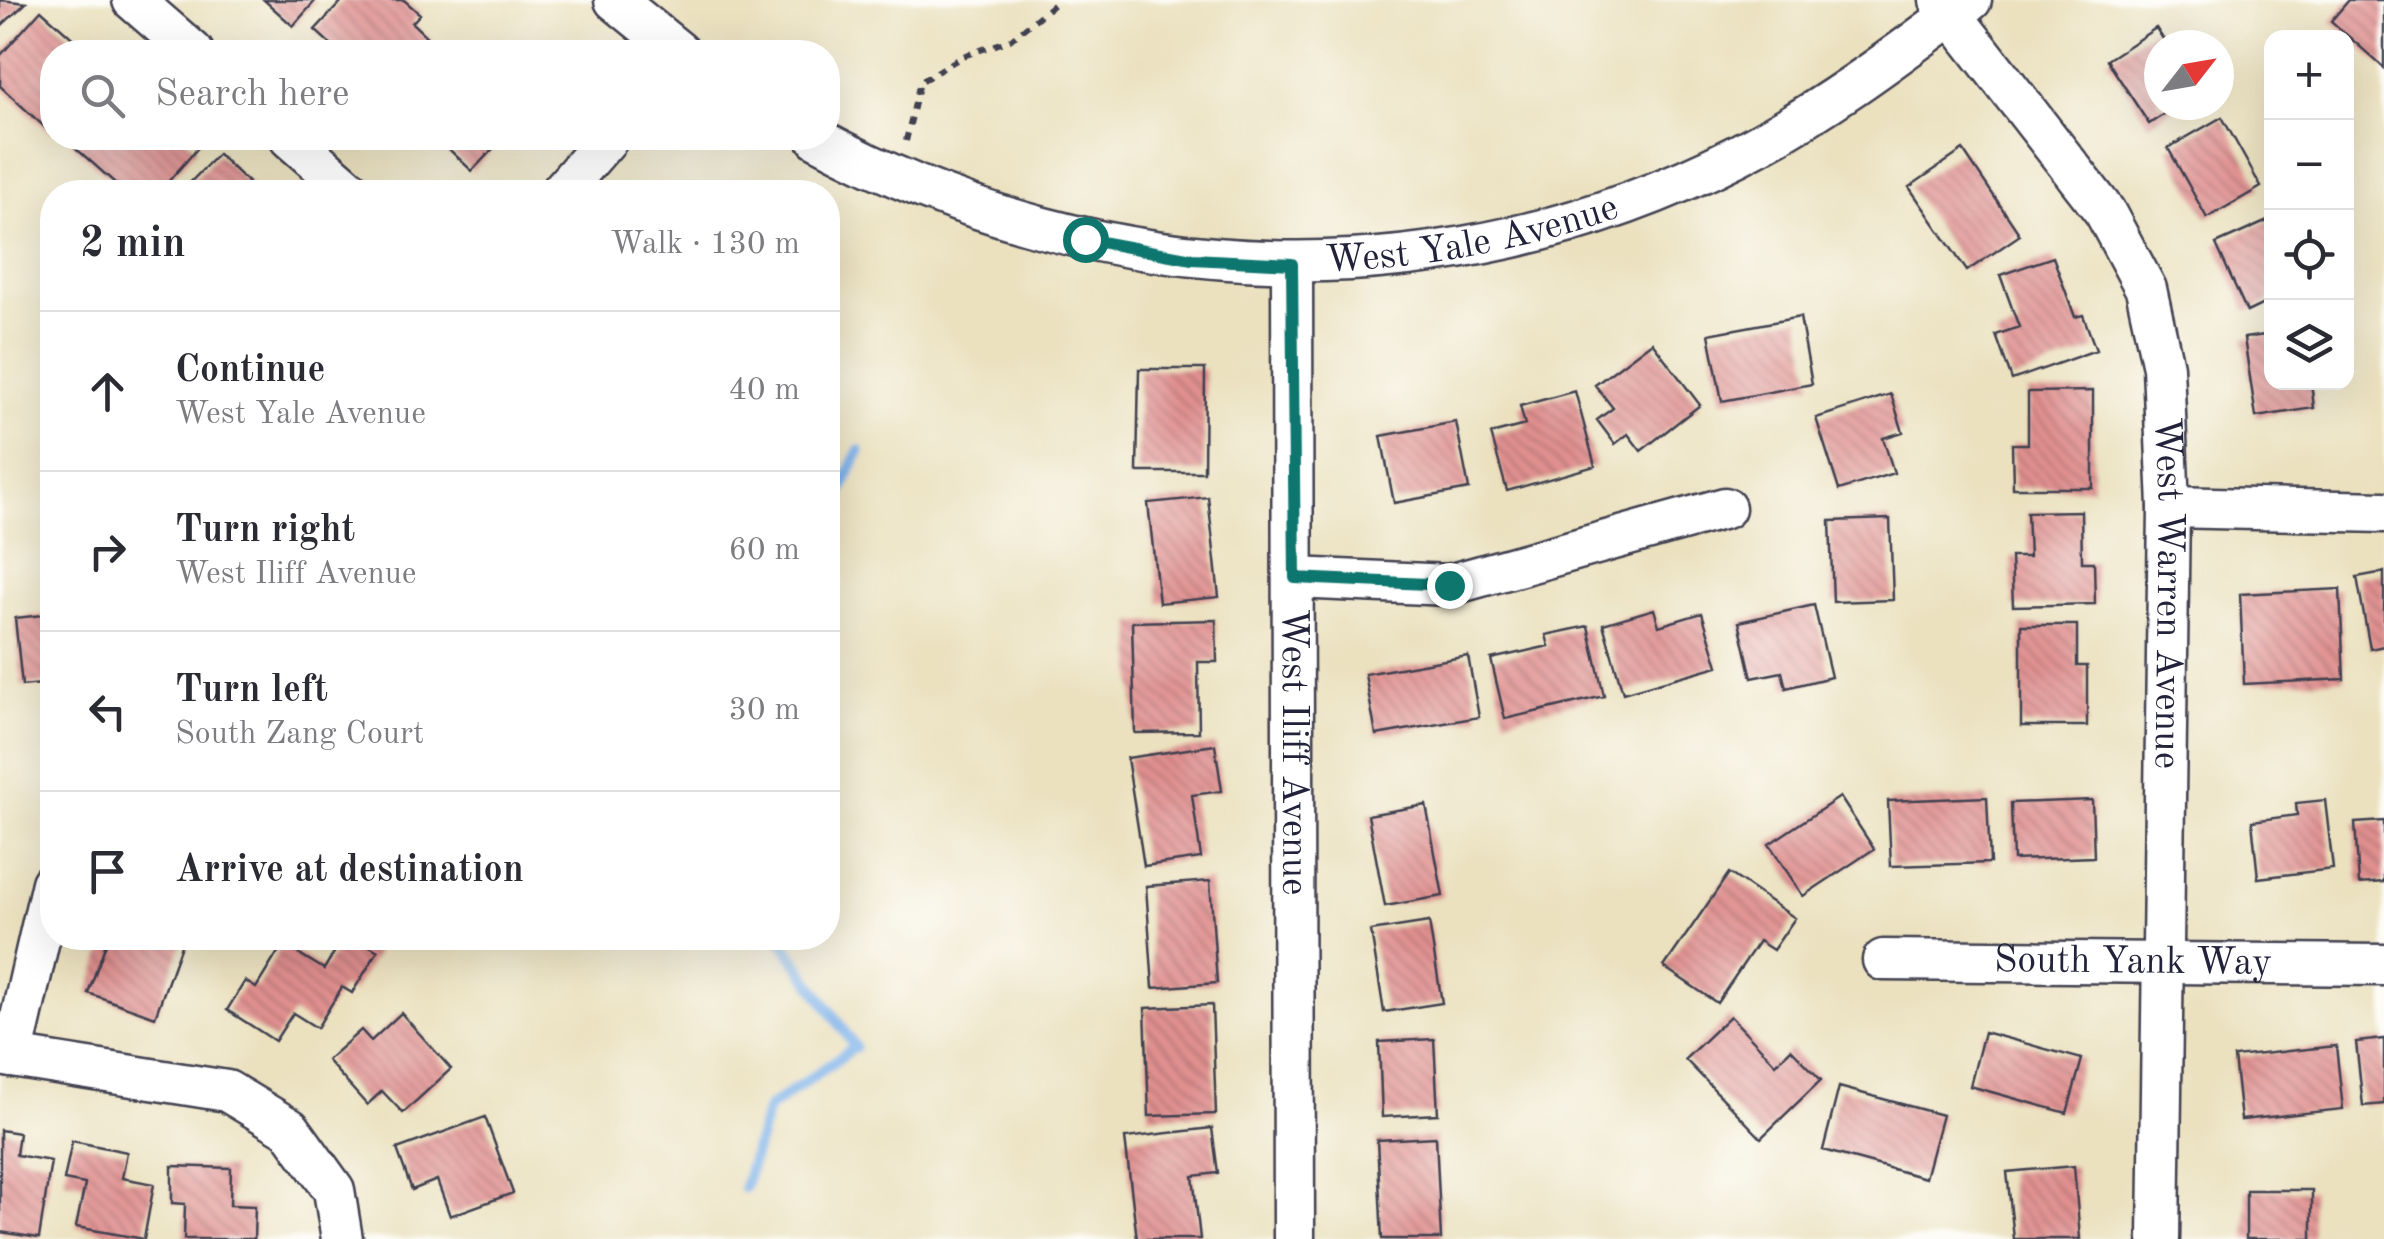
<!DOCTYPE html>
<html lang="en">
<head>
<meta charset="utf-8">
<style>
	body { margin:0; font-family:"Old Standard TT",serif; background:#f2f2f3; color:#2b2b33 }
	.controls { position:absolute; right:30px; top:30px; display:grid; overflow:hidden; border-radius:20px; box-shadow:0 10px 40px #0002 }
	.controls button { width:90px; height:90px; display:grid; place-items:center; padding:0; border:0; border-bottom:2px solid #e1e1e2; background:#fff; color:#2b2b33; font:50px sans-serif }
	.compass { position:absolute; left:2144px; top:30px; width:90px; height:90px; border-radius:50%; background:#fff; box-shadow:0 10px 40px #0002; rotate:59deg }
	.stop { position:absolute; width:30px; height:30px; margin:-22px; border:8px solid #0f766e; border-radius:50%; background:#fff }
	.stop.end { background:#0f766e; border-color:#fff; box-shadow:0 2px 10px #0008 }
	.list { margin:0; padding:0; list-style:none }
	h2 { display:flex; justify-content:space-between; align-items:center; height:130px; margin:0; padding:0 40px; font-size:42px }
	h2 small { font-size:32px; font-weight:400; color:#7c7c81 }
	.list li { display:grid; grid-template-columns:65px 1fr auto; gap:30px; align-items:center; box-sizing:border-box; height:160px; padding:0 40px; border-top:2px solid #e1e1e2 }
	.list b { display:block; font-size:38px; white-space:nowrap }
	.list p { margin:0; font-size:32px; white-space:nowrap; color:#7c7c81 }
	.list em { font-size:32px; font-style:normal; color:#7c7c81 }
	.icon { flex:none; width:55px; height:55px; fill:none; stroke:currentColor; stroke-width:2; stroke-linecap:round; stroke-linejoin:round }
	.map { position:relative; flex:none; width:2384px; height:1239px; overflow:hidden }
	.search { position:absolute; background:#fff; box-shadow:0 10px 40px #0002; left:40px; top:40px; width:800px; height:110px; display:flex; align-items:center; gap:25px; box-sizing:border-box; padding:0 35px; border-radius:40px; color:#7c7c81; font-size:38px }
	.panel { position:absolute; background:#fff; box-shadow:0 10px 40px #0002; left:40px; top:180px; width:800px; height:770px; border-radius:40px }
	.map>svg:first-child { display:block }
</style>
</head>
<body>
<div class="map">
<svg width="2384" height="1239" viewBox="0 0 2384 1239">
	<defs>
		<pattern id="building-back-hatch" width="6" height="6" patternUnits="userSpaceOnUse" patternTransform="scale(2.5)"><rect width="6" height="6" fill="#e0908f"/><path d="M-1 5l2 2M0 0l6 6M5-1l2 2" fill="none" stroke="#b57576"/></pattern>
	</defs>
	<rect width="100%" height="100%" fill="#fdfcf7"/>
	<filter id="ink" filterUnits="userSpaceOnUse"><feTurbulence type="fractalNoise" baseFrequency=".01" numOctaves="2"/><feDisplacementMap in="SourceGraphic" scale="20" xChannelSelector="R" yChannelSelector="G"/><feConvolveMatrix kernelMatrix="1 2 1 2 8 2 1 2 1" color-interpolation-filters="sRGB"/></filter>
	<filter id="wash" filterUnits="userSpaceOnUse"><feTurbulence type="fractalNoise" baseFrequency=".0048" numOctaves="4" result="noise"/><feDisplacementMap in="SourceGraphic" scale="40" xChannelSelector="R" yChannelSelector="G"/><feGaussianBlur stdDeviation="2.25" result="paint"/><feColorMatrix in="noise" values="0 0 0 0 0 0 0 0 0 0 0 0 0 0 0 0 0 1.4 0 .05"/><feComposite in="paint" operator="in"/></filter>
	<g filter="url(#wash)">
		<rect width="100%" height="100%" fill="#ebe1bf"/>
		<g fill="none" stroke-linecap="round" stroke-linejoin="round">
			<!-- stream -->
			<path stroke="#7ab1ea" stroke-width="11" d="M828 520 859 451
				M744 1188 768 1108 855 1047 780 938"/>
		</g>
		<g id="blocks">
			<!-- building -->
			<path fill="url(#building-back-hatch)" d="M0 0 26 3 0 27Z
				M264 0H316L293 26Z
				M343 0H404L420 14 412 23 431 41 420 52H339L315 30Z
				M2349 0H2384V68L2331 21Z
				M41 10 88 52H52V134L0 86V56Z
				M2156 28 2167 45H2159V105H2178L2149 124 2107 60Z
				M2222 117 2261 187 2207 218 2168 148Z
				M77 138H184L197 149 159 192H140L131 185 125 192 71 144Z
				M437 138H503L472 171Z
				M1963 150 2020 235 1967 271 1909 187Z
				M218 154 258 192H181Z
				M2272 219V300L2247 312 2216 244Z
				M2053 257 2075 317 2083 315 2096 350 2012 380 1996 335 2019 327 2000 275Z
				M1800 317 1812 384 1722 401 1709 334Z
				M2272 334V382H2311L2314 408 2256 417 2244 338Z
				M1652 342 1700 405 1641 451 1628 434 1615 444 1597 420 1613 408 1595 385Z
				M1139 369H1205L1204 472H1137Z
				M1575 391 1595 466 1507 491 1491 434 1525 425 1520 406Z
				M2093 391V488H2013L2012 444H2028V392Z
				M1891 394 1903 432 1883 438 1894 473 1839 490 1816 418Z
				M1456 422 1469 489 1394 503 1381 436Z
				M1208 497 1219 597 1159 603 1148 503Z
				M2081 511 2082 562H2094L2095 604 2013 606 2011 557H2029L2027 512Z
				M1890 519 1893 600 1833 602 1830 521Z
				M2384 572V646L2370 649 2357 577Z
				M2340 589 2344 679 2244 684 2240 594Z
				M1814 605 1831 677 1786 688 1782 672 1752 678 1739 622Z
				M1654 609 1659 626 1702 613 1718 666 1623 693 1603 624Z
				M52 614V683L22 686 15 618Z
				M1216 620 1217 662H1198L1199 732 1135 733 1132 622Z
				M2021 625H2077V666H2087V726H2021Z
				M1588 626 1604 696 1505 719 1491 659 1549 646 1546 635Z
				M1468 656 1479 717 1376 735 1365 674Z
				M1215 745 1222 791 1192 795 1201 858 1144 866 1127 758Z
				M1840 797 1874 849 1803 896 1769 844Z
				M1987 797 1990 863 1891 866 1888 801Z
				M2092 800 2094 857 2013 860 2011 803Z
				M2325 800 2333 869 2258 878 2252 821 2297 815 2296 803Z
				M1426 805 1443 896 1385 906 1368 815Z
				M2384 821V882L2359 884 2355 823Z
				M1729 873 1795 918 1773 950 1759 941 1717 1003 1664 967Z
				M1210 881 1217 983 1153 988 1146 886Z
				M1429 922 1442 1003 1384 1012 1371 931Z
				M108 938 183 940 155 1017 88 993Z
				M343 938H356L378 951 352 993 342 987 317 1028 293 1013 275 1041 227 1010 245 981 256 988 283 944 324 969Z
				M1212 1005 1216 1114 1149 1116 1145 1008Z
				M401 1013 451 1069 403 1113 382 1091 367 1105 327 1060 361 1030 371 1041Z
				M1730 1016 1776 1064 1791 1049 1821 1080 1761 1138 1685 1059Z
				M1984 1032 2082 1059 2067 1113 1970 1086Z
				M1434 1039 1438 1114 1382 1117 1379 1042Z
				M2384 1039V1104L2363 1106 2356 1042Z
				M2336 1046 2343 1109 2241 1120 2234 1057Z
				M1839 1087 1942 1115 1925 1178 1823 1150Z
				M485 1117 513 1193 450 1216 437 1180 412 1190 397 1149Z
				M1212 1128 1218 1173 1193 1176 1200 1239H1137L1125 1138Z
				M0 1130 19 1133 16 1155 51 1161 39 1238 0 1232Z
				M1436 1137 1441 1239H1382L1377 1140Z
				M72 1141 127 1152 122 1178 154 1184 144 1239 76 1227 85 1184 64 1180Z
				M172 1166 231 1168 230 1205 255 1206 254 1239H184L185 1204 172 1203Z
				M2074 1166 2080 1239H2014L2007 1172Z
				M2246 1190H2312V1239H2246Z"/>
		</g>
	</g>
	<g filter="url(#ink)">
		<use href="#blocks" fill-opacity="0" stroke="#403f4f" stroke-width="2.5"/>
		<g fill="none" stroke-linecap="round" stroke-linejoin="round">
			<defs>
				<g id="minor">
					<path d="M133 0 193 52"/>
					<path d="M615 0 679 52"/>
					<path id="s1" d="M1940 0 2105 212 2146 289 2163 367 2169 507 2159 1239"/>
					<path d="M290 138 352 192"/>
					<path id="s2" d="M817 138C1106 294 1444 305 1738 155 1822 112 1896 56 1971 0"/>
					<path d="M561 192 608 138"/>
					<path id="s3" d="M1292 264 1294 1239"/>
					<path d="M2169 507 2384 512"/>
					<path d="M1295 578 1449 585 1725 508"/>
					<path id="s4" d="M1883 960 2384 965"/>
					<path d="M0 1055 227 1091 290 1129 334 1190 342 1239"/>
					<path d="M12 1057 52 883"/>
				</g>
			</defs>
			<!-- minor casing -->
			<use href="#minor" stroke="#403f4f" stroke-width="45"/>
			<!-- path -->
			<path stroke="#403f4f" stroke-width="6" stroke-dasharray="8 8" stroke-linecap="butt" d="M906 141 920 82 963 56 1010 40 1059 0"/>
			<!-- minor -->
			<use href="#minor" stroke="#fff" stroke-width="40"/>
		</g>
	</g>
	<g fill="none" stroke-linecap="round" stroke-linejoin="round" filter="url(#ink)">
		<!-- route -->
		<path stroke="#0f766e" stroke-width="12" d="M1085 239 1192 259 1292 264 1295 578 1449 585"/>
	</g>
	<g text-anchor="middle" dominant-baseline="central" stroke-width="8" stroke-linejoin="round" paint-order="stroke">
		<!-- street labels -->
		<g font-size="38" fill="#22223b" stroke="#fdfcf7">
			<text stroke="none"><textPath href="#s2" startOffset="678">West Yale Avenue</textPath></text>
			<text stroke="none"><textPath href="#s1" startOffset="662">West Warren Avenue</textPath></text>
			<text stroke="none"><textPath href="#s3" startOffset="488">West Iliff Avenue</textPath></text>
			<text stroke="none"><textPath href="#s4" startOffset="250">South Yank Way</textPath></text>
		</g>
	</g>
</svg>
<div class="controls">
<button>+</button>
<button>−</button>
<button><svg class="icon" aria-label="locate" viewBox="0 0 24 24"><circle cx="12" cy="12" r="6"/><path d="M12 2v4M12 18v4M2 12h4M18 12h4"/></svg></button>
<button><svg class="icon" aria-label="layers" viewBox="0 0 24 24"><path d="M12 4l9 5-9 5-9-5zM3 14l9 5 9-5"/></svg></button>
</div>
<svg class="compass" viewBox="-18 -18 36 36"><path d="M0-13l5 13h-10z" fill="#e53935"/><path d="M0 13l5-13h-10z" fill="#7c7c81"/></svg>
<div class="stop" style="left:1085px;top:239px"></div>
<div class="stop end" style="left:1449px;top:585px"></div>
<div class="search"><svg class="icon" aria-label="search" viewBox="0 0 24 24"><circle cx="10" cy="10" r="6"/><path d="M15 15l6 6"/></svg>Search here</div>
<section class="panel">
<h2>2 min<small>Walk · 130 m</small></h2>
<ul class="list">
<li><svg class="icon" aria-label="ahead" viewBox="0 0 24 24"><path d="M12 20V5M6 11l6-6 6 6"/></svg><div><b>Continue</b><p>West Yale Avenue</p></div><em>40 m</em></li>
<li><svg class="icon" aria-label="right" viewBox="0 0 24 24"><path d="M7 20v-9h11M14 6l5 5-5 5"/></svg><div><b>Turn right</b><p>West Iliff Avenue</p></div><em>60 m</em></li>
<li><svg class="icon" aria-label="left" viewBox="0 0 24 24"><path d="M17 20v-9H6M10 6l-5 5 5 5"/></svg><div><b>Turn left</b><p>South Zang Court</p></div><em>30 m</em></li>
<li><svg class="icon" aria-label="arrive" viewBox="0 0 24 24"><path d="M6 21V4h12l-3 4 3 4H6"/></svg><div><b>Arrive at destination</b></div></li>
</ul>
</section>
</div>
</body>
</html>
